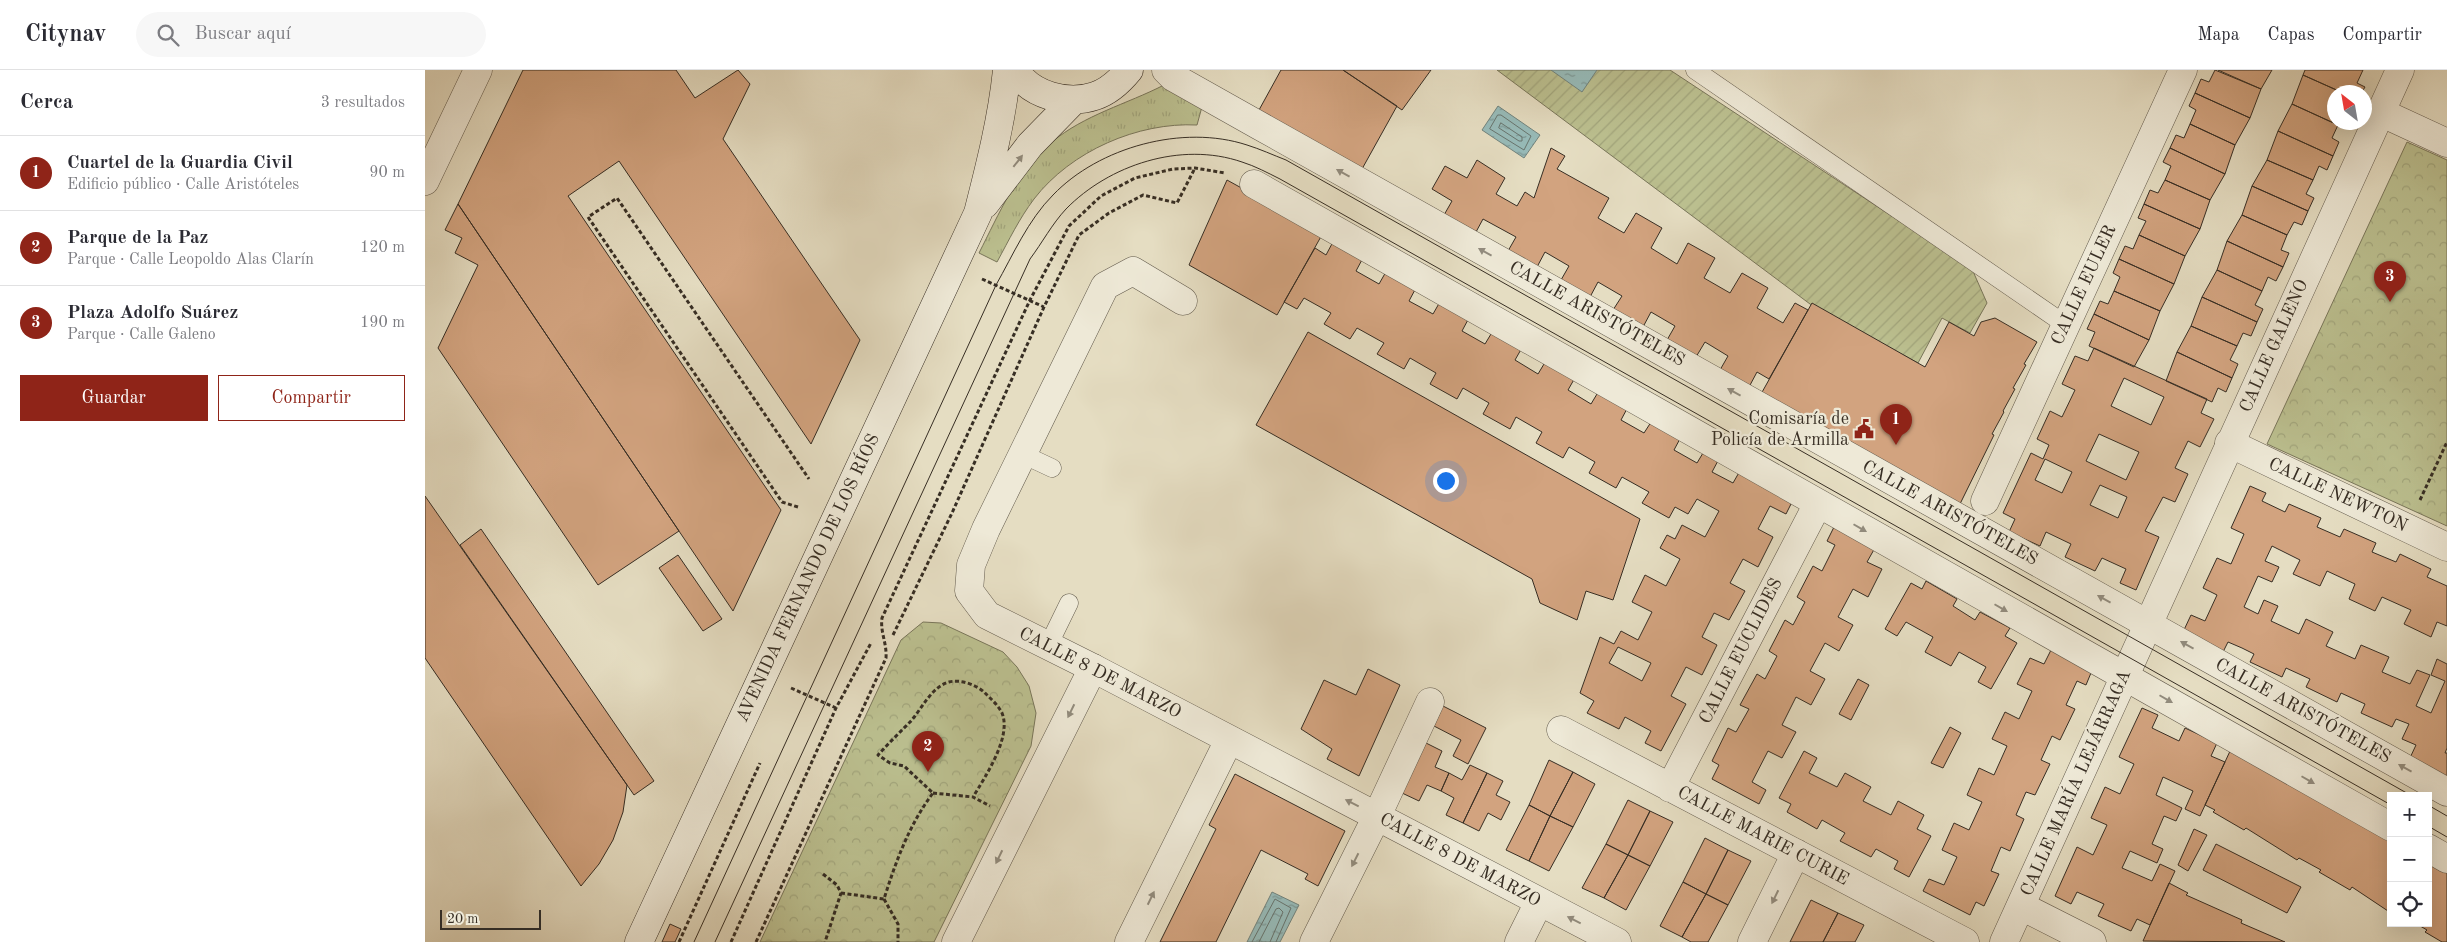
<!DOCTYPE html>
<html lang="es">
<head>
<meta charset="utf-8">
<style>
	body { margin:0; font-family:"Old Standard TT",serif; background:#f7f7f7; color:#2b2b33 }
	.controls { position:absolute; right:15px; bottom:15px; display:grid; overflow:hidden; border-radius:0px; box-shadow:0 5px 20px #0002 }
	.controls button { width:45px; height:45px; display:grid; place-items:center; padding:0; border:0; border-bottom:1px solid #e1e1e2; background:#fff; color:#2b2b33; font:25px sans-serif }
	.compass { position:absolute; left:1902px; top:15px; width:45px; height:45px; border-radius:50%; background:#fff; box-shadow:0 5px 20px #0002; rotate:329deg }
	.scale { position:absolute; left:15px; bottom:12px; width:101px; box-sizing:border-box; padding-left:5px; border:2px solid #372e24; border-top:0; font-size:14px; line-height:18px; white-space:nowrap; color:#372e24; -webkit-text-stroke:4px #eee9d7; paint-order:stroke }
	.you { position:absolute; left:1020px; top:410px; width:18px; height:18px; margin:-12px; border:4px solid #fff; border-radius:50%; background:#1a73e8; box-shadow:0 0 0 8px #1a73e833 }
	.badge { display:grid; place-items:center; width:32px; height:32px; border-radius:50%; background:#8f2418; color:#fff; font-size:16px; font-weight:700 }
	.pin { position:absolute; translate:-50% -41px; filter:drop-shadow(0 1px 2px #0008) }
	.pin::after { content:''; position:absolute; top:26px; width:18px; height:15px; background:inherit; clip-path:polygon(0 0,100% 0,50% 100%) }
	.list { margin:0; padding:0; list-style:none }
	h2 { display:flex; justify-content:space-between; align-items:center; height:65px; margin:0; padding:0 20px; font-size:21px }
	h2 small { font-size:16px; font-weight:400; color:#7c7c81 }
	.list li { display:grid; grid-template-columns:32px 1fr auto; gap:15px; align-items:center; box-sizing:border-box; height:75px; padding:0 20px; border-top:1px solid #e1e1e2 }
	.list b { display:block; font-size:19px; white-space:nowrap }
	.list p { margin:0; font-size:16px; white-space:nowrap; color:#7c7c81 }
	.list em { font-size:16px; font-style:normal; color:#7c7c81 }
	.actions { display:flex; gap:10px; padding:15px 20px }
	.actions a { flex:1; padding:11px 0; border:1px solid #8f2418; border-radius:0px; text-align:center; font-size:18px; color:#8f2418 }
	.actions .main { background:#8f2418; color:#fff }
	.icon { flex:none; width:28px; height:28px; fill:none; stroke:currentColor; stroke-width:2; stroke-linecap:round; stroke-linejoin:round }
	.map { position:relative; flex:none; width:2022px; height:872px; overflow:hidden }
	header { display:flex; align-items:center; gap:30px; box-sizing:border-box; height:70px; padding:0 25px; background:#fff; border-bottom:1px solid #e1e1e2 }
	header strong { font-size:24px }
	nav { display:flex; gap:28px; margin-inline-start:auto; font-size:18px }
	.search { width:350px; height:45px; background:#f7f7f7; display:flex; align-items:center; gap:12px; box-sizing:border-box; padding:0 18px; border-radius:28px; color:#7c7c81; font-size:19px }
	main { display:flex }
	aside { flex:1; background:#fff }
	.map>svg:first-child { display:block }
</style>
</head>
<body>
<header>
<strong>Citynav</strong>
<div class="search"><svg class="icon" aria-label="search" viewBox="0 0 24 24"><circle cx="10" cy="10" r="6"/><path d="M15 15l6 6"/></svg>Buscar aquí</div>
<nav><a>Mapa</a><a>Capas</a><a>Compartir</a></nav>
</header>
<main>
<aside>
<h2>Cerca<small>3 resultados</small></h2>
<ul class="list">
<li><span class="badge">1</span><div><b>Cuartel de la Guardia Civil</b><p>Edificio público · Calle Aristóteles</p></div><em>90 m</em></li>
<li><span class="badge">2</span><div><b>Parque de la Paz</b><p>Parque · Calle Leopoldo Alas Clarín</p></div><em>120 m</em></li>
<li><span class="badge">3</span><div><b>Plaza Adolfo Suárez</b><p>Parque · Calle Galeno</p></div><em>190 m</em></li>
</ul>
<div class="actions"><a class="main">Guardar</a><a>Compartir</a></div>
</aside>
<div class="map">
<svg width="2022" height="872" viewBox="0 0 2022 872">
	<defs>
		<pattern id="grass-tufts" width="24" height="20" patternUnits="userSpaceOnUse" patternTransform="scale(1.25)"><rect width="24" height="20" fill="#bbbf8f"/><path d="M3 7l-1-3M5 7V3M7 7l1-3M15 17l-1-3M17 17v-4M19 17l1-3" fill="none" stroke="#a1a47b"/></pattern>
		<pattern id="park-crowns" width="20" height="18" patternUnits="userSpaceOnUse" patternTransform="scale(1.25)"><rect width="20" height="18" fill="#bbbf8f"/><path d="M2 6a3 3 0 1 1 6 0M12 15a3 3 0 1 1 6 0" fill="none" stroke="#a1a47b"/></pattern>
		<pattern id="garden-furrows" width="10" height="10" patternUnits="userSpaceOnUse" patternTransform="scale(1.25)"><rect width="10" height="10" fill="#bbbf8f"/><path d="M-1 1l2-2M0 10L10 0M9 11l2-2" fill="none" stroke="#a1a47b"/></pattern>
		<pattern id="water-ripples" width="26" height="14" patternUnits="userSpaceOnUse" patternTransform="scale(1.25)"><rect width="26" height="14" fill="#97bbb9"/><path d="M2 4q2-2 4 0t4 0M15 11q2-2 4 0t4 0" fill="none" stroke="#7c9896"/></pattern>
	</defs>
	<rect width="100%" height="100%" fill="#e5ddc2"/>
	<filter id="stains"><feTurbulence type="fractalNoise" baseFrequency=".004" numOctaves="4"/><feColorMatrix values="0 0 0 0 .2 0 0 0 0 .09 0 0 0 0 .02 0 0 0 .5 -.17"/></filter>
	<radialGradient id="worn" r=".72"><stop offset=".6" stop-color="#630" stop-opacity="0"/><stop offset="1" stop-color="#630" stop-opacity=".3"/></radialGradient>
	<!-- grass -->
	<path fill="url(#grass-tufts)" stroke="#79765a" d="M739 15 778 33 772 55C713 52 646 81 609 129 594 149 584 170 572 192L554 183C574 144 592 100 627 72 659 45 702 34 739 15Z"/>
	<!-- park -->
	<path fill="url(#park-crowns)" stroke="#79765a" d="M1982 72 2022 90V456L1842 374Z
		M498 552 516 553 578 582 592 597 604 616 611 643 606 676 509 872H335L476 570Z"/>
	<!-- garden -->
	<path fill="url(#garden-furrows)" stroke="#79765a" d="M1072 0H1245L1547 199 1562 233 1545 263 1517 248 1493 293 1389 237Z"/>
	<!-- water -->
	<path fill="url(#water-ripples)" stroke="#71837d" d="M1126 0H1172L1157 22Z
		M1073 36 1115 65 1099 88 1057 60Z
		M847 822 874 835 855 872H822Z"/>
	<g fill="none" stroke-linecap="round" stroke-linejoin="round">
		<!-- shore -->
		<path stroke="#67746e" stroke-width="1" d="M1073 45H1076L1106 66 1099 80 1065 59Z
			M1076 53 1097 67V71H1094L1074 58Z
			M827 872 850 829 866 838 851 872
			M834 872 851 839 854 838 858 842 845 872"/>
	</g>
	<!-- building -->
	<path fill="#d2a37f" stroke="#372e24" fill-rule="evenodd" d="M98 0H251L270 28 313 0 325 14 298 69 435 270 386 374 194 91 143 126 356 440 308 541 33 134Z
		M856 0H918L972 36 937 99 834 40Z
		M918 0H1006L977 40Z
		M1790 0 1836 19 1825 48 1770 23 1776 9 1784 12Z
		M1793 0H1847L1836 19Z
		M1880 0H1938L1932 13 1940 17 1937 22H1916L1878 5Z
		M1878 5 1916 22H1910V52H1914L1913 55 1867 34Z
		M1770 23 1825 48 1810 75 1765 54 1771 40 1764 36Z
		M1867 34 1913 55 1907 68 1914 72 1908 86 1853 61Z
		M1765 54 1810 75 1800 104 1745 78 1751 65 1759 68Z
		M1853 61 1908 86 1902 100 1894 96 1888 110 1842 90Z
		M1126 78 1140 86 1132 99 1184 128 1173 148 1199 163 1211 143 1237 158 1226 178 1252 194 1263 173 1290 188 1279 208 1305 223 1317 203 1343 218 1332 238 1358 253 1370 233 1383 240 1344 309 1332 302 1324 317 1295 300 1303 286 1280 272 1271 287 1242 270 1250 256 1226 242 1218 257 1188 240 1197 226 1173 212 1165 227 1136 210 1144 196 1120 182 1112 197 1083 181 1091 167 1058 149 1051 162 1019 145 1027 131 1007 119 1020 96 1042 108 1052 90 1080 108 1071 124 1092 136 1100 122 1109 128Z
		M1745 78 1800 104 1785 130 1740 110 1746 96 1738 92Z
		M1842 90 1888 110 1881 124 1889 128 1883 141 1827 116Z
		M802 110 898 163 852 245 764 195Z
		M1740 110 1785 130 1775 159 1719 134 1725 120 1733 123Z
		M1827 116 1883 141 1877 155 1869 152 1862 165 1817 145Z
		M33 134 254 461 173 515 13 278 53 195 30 183 37 168 20 160Z
		M1719 134 1775 159 1760 186 1714 165 1721 151 1713 148Z
		M1817 145 1862 165 1856 180 1864 183 1858 197 1802 171Z
		M1714 165 1760 186 1749 214 1694 189 1700 176 1708 179Z
		M909 170 939 186 931 201 954 214 962 200 992 216 984 231 1008 244 1016 230 1045 246 1037 261 1060 274 1069 259 1098 276 1090 290 1113 304 1122 289 1151 306 1143 320 1166 334 1175 319 1204 335 1196 350 1219 363 1228 349 1257 365 1249 380 1272 393 1281 378 1295 387 1287 402 1308 413 1316 399 1369 428 1361 444 1345 436 1333 459 1348 467 1333 497 1318 489 1305 513 1320 521 1304 550 1289 543 1277 567 1292 575 1277 605 1261 597 1246 626 1261 634 1236 681 1220 673 1226 661 1200 647 1194 659 1162 643 1169 631 1155 623 1175 567 1189 574 1196 561 1213 570 1227 542 1207 532 1220 505 1241 516 1255 489 1235 478 1242 465 1250 469 1257 455 1280 467 1294 441 1272 429 1263 444 1250 437 1244 448 1217 433 1224 422 1197 407 1191 418 1164 403 1170 392 1144 377 1138 388 1111 373 1117 362 1091 347 1085 359 1058 344 1064 333 1038 318 1032 329 1005 314 1011 303 985 288 979 299 952 284 959 273 932 258 925 269 899 254 906 243 879 228 872 239 859 232 890 178 901 185ZM1193 577 1226 593 1217 611 1184 593Z
		M1802 171 1858 197 1851 211 1843 207 1837 221 1792 200Z
		M1694 189 1749 214 1735 241 1689 221 1695 207 1688 203Z
		M1792 200 1837 221 1830 235 1838 239 1832 252 1777 227Z
		M1689 221 1735 241 1724 270 1669 244 1675 231 1683 234Z
		M1777 227 1832 252 1826 266 1818 263 1812 276 1766 256Z
		M1387 233 1500 297 1524 252 1549 266 1556 252 1570 248 1612 272 1599 294 1601 295 1588 318 1590 319 1578 341 1579 342 1567 364 1569 365 1534 436 1336 324Z
		M1669 244 1724 270 1709 297 1664 276 1670 262 1662 259Z
		M1766 256 1812 276 1805 290 1813 294 1807 308 1752 282Z
		M883 262 1215 449 1188 530 1161 521 1152 550 1115 533 1107 509 831 355Z
		M1669 278 1782 329 1776 343 1789 349 1775 377 1763 371 1750 398 1763 404 1750 432 1738 427 1720 461 1734 467 1711 520 1695 513 1701 499 1677 488 1670 501 1640 487 1646 474 1621 462 1615 476 1584 462 1590 449 1578 443 1606 383 1618 389 1624 375 1612 369 1625 341 1637 347 1650 320 1637 314 1650 286 1663 291ZM1699 308 1739 327 1726 355 1686 336ZM1674 364 1714 382 1701 410 1661 391ZM1620 389 1647 402 1637 423 1610 410ZM1675 415 1702 427 1693 448 1665 435Z
		M1752 282 1807 308 1801 322 1793 318 1787 332 1741 311Z
		M1825 416 1841 423 1837 431 1860 442 1864 434 1896 448 1892 457 1915 467 1919 459 1951 473 1947 482 1971 492 1975 484 2006 499 2002 507 2022 516V556L2012 552 2006 567 1979 554 1986 540 1957 527 1950 541 1924 529 1930 514 1902 501 1895 516 1868 504 1875 490 1847 476 1840 491 1854 497 1847 512 1833 506 1819 537 1833 544 1839 530 1853 536 1846 551 1874 564 1881 549 1908 562 1901 576 1930 589 1936 575 1964 587 1957 602 1985 614 1992 600 2005 605 1991 636 2006 643 2020 611 2006 605 2012 589 2022 594V678L2020 683H2022V711L1984 690 1991 675 1977 669 1984 654 1971 649 1967 657 1936 643 1940 634 1916 623 1912 632 1881 617 1885 609 1861 598 1857 607 1825 592 1829 584 1817 578 1803 572 1797 584 1758 562 1766 545 1780 551 1792 525 1778 518 1792 488 1806 494 1819 464 1806 458Z
		M0 426 202 715 198 742 188 770 174 794 156 816 0 588Z
		M1411 453 1451 476 1442 492 1457 499 1443 527 1428 519 1413 547 1428 555 1414 581 1400 573 1385 601 1400 609 1386 635 1371 627 1357 655 1371 662 1357 688 1343 681 1327 712 1341 720 1334 734 1287 709 1294 695 1287 691 1303 658 1311 662 1324 639 1315 635 1332 604 1340 609 1352 586 1344 581 1360 550 1368 555 1380 532 1372 527 1388 496 1397 501 1410 475 1402 471Z
		M56 459 229 711 209 725 35 475Z
		M253 485 297 549 278 561 234 498Z
		M1501 511 1532 529 1528 536 1550 550 1555 542 1585 558 1580 566 1592 573 1566 619 1553 612 1561 597 1534 582 1526 596 1500 582 1508 567 1481 552 1472 566 1460 559 1486 513 1497 519Z
		M1628 576 1668 598 1661 615 1652 611 1641 635 1650 639 1635 670 1627 666 1616 690 1625 694 1610 725 1601 722 1591 745 1599 749 1585 781 1576 777 1566 801 1574 804 1559 836 1551 832 1545 845 1498 821 1504 809 1519 815 1532 787 1517 780 1529 753 1544 760 1557 732 1542 725 1554 698 1569 705 1582 676 1567 669 1580 642 1594 649 1607 621 1592 614 1605 588 1619 594Z
		M943 599 975 615 934 706 902 689 907 679 876 659 899 610 931 625Z
		M1433 609 1444 615 1426 650 1414 644Z
		M1018 636 1061 658 1043 694 1028 686 1036 670 1009 656Z
		M1717 638 1733 645 1727 658 1754 671 1760 658 1792 673 1786 686 1800 692 1775 746 1760 739 1768 721 1738 707 1731 725 1757 738 1751 751 1739 746 1727 774 1738 779 1732 793 1705 781 1697 798 1727 811 1735 794 1750 801 1725 855 1712 849 1706 861 1673 846 1679 834 1652 822 1646 834 1630 826 1652 777 1668 785 1682 755 1666 748 1680 717 1695 724 1709 694 1694 687Z
		M1525 657 1536 663 1518 698 1506 693Z
		M1001 673 1017 681 1010 697 1024 703 1016 721 1002 715 994 731 977 723Z
		M1806 679 1966 769V843L1927 817 1925 820 1894 802 1896 800 1874 788 1872 790 1821 758 1819 760 1788 742 1790 740 1780 735Z
		M1379 681 1392 688 1384 703 1412 717 1420 703 1446 717 1438 731 1466 745 1473 731 1499 745 1492 759 1506 766 1484 807 1469 799 1473 791 1451 779 1446 787 1415 771 1420 763 1397 750 1392 759 1362 742 1366 734 1354 728Z
		M1124 690 1148 702 1125 746 1104 735Z
		M1045 695 1062 703 1038 753 1021 745 1029 728 1016 721 1024 703 1037 710Z
		M1148 702 1170 714 1148 757 1125 746Z
		M1062 703 1078 711 1071 725 1085 732 1076 750 1063 743 1054 761 1038 753Z
		M810 704 920 761 893 816 880 809 883 804 836 780 791 872H735L791 759 784 755Z
		M1203 730 1225 741 1203 785 1181 774Z
		M1104 735 1125 746 1104 791 1081 780Z
		M1225 741 1248 752 1225 796 1203 785Z
		M1125 746 1148 757 1124 801 1104 791Z
		M1769 759 1782 765 1763 801 1753 795Z
		M1280 768 1303 780 1281 824 1258 812Z
		M1181 774 1203 785 1179 828 1157 818Z
		M1791 774 1876 817 1862 843 1778 800Z
		M1303 780 1326 791 1303 835 1281 824Z
		M1203 785 1225 796 1201 840 1179 828Z
		M2003 791 2022 801V872H2017L2000 862 2002 860 1990 853H2003Z
		M1258 812 1281 824 1257 867 1235 856Z
		M1744 813 1763 823 1761 825 1817 850 1816 853 1860 872 1718 871Z
		M1281 824 1303 835 1283 872H1266L1257 867Z
		M1386 830 1413 843 1398 872H1365Z
		M1413 843 1439 855 1430 872H1398Z
		M245 854 256 859 250 872H237Z"/>
	<g fill="none" stroke-linecap="round" stroke-linejoin="round">
		<defs>
			<path id="service" d="M1270 0 1641 255
				M597 384 627 398
				M623 576 644 533"/>
			<path id="pedestrian" d="M741 0 748 7 835 56 2022 722
				M1955 42 2022 73
				M829 114 1966 757
				M1804 373 2022 477
				M2003 778 2022 789"/>
			<path id="minor" d="M0 111 53 0
				M1560 431 1758 0
				M668 598 562 545 544 521 546 495 561 459 680 216 708 201 758 231
				M1136 660 1540 872
				M1245 718 1387 445
				M1596 836 1667 872
				M704 872 804 670
				M889 872 952 746 1005 632
				M1094 872 1114 832
				M1327 872 1371 783"/>
			<path id="tertiary" d="M531 872 668 598 1192 872
				M1579 872 1975 0"/>
			<path id="secondary" d="M590 0C606 26 643 35 670 26 685 21 695 11 704 0
				M560 134 605 75 649 30
				M214 872 553 143C565 96 577 49 582 0"/>
		</defs>
		<!-- service casing -->
		<use href="#service" stroke="#625a4c" stroke-width="19"/>
		<!-- pedestrian casing -->
		<use href="#pedestrian" stroke="#625a4c" stroke-width="29"/>
		<!-- minor casing -->
		<use href="#minor" stroke="#625a4c" stroke-width="29"/>
		<!-- tertiary casing -->
		<use href="#tertiary" stroke="#625a4c" stroke-width="29"/>
		<!-- secondary casing -->
		<use href="#secondary" stroke="#372e24" stroke-width="29"/>
		<!-- path -->
		<path stroke="#372e24" stroke-width="3" stroke-dasharray="4 2.5" stroke-linecap="butt" d="M557 209 619 237
			M1995 430 2022 372
			M373 437 357 432 163 147 192 128 384 409
			M468 565 527 443 619 237 654 165 684 143 718 125 752 133 770 98
			M366 618 411 638
			M508 723 548 727 565 736
			M398 804 412 815 416 823 400 872
			M416 823 459 829C471 791 484 755 508 723L479 696 465 693 453 685C463 674 474 663 485 652 497 639 506 617 524 612 536 609 552 615 560 623 566 629 573 635 577 643 587 667 560 707 548 727
			M459 829 473 854V872
			M254 872 335 693
			M306 872 411 638 446 573
			M331 872 461 588C462 573 455 562 457 548L605 230 644 156 676 126 710 108 748 99 770 98 800 103"/>
		<!-- service -->
		<use href="#service" stroke="#eee9d7" stroke-width="18"/>
		<!-- pedestrian -->
		<use href="#pedestrian" stroke="#eee9d7" stroke-width="28"/>
		<!-- minor -->
		<use href="#minor" stroke="#eee9d7" stroke-width="28"/>
		<!-- tertiary -->
		<use href="#tertiary" stroke="#eee9d7" stroke-width="28"/>
		<!-- secondary -->
		<use href="#secondary" stroke="#eee9d7" stroke-width="28"/>
		<!-- tram -->
		<path stroke="#372e24" stroke-width="1" d="M2003 735 2022 746
			M2003 756 2022 767
			M269 872 571 215C588 185 603 150 628 125 674 77 758 54 822 75 835 79 848 85 861 90L1987 726
			M290 872 605 189C617 173 627 154 641 139 684 95 756 71 817 92 830 96 843 103 855 109L1966 735"/>
	</g>
	<!-- one-way arrows -->
	<defs><path id="oneway-solid" d="M-6-.8H1V-3.2L6.5 0L1 3.2V.8H-6Z" transform="scale(1.25)"/></defs>
	<g fill="#928c7e">
		<use href="#oneway-solid" transform="translate(593 91) rotate(-52)"/>
		<use href="#oneway-solid" transform="translate(918 103) rotate(-151)"/>
		<use href="#oneway-solid" transform="translate(1060 182) rotate(-151)"/>
		<use href="#oneway-solid" transform="translate(1309 322) rotate(-151)"/>
		<use href="#oneway-solid" transform="translate(1435 458) rotate(30)"/>
		<use href="#oneway-solid" transform="translate(1679 529) rotate(-151)"/>
		<use href="#oneway-solid" transform="translate(1576 538) rotate(30)"/>
		<use href="#oneway-solid" transform="translate(1762 575) rotate(-151)"/>
		<use href="#oneway-solid" transform="translate(1741 629) rotate(30)"/>
		<use href="#oneway-solid" transform="translate(646 641) rotate(116)"/>
		<use href="#oneway-solid" transform="translate(1980 698) rotate(-151)"/>
		<use href="#oneway-solid" transform="translate(1883 710) rotate(30)"/>
		<use href="#oneway-solid" transform="translate(927 733) rotate(-153)"/>
		<use href="#oneway-solid" transform="translate(574 787) rotate(116)"/>
		<use href="#oneway-solid" transform="translate(930 790) rotate(117)"/>
		<use href="#oneway-solid" transform="translate(1350 827) rotate(116)"/>
		<use href="#oneway-solid" transform="translate(726 828) rotate(-64)"/>
		<use href="#oneway-solid" transform="translate(1149 850) rotate(-153)"/>
	</g>
	<!-- icons -->
	<defs>
		<symbol id="civic-bare" viewBox="-9 -9 18 18"><path d="M-.6-6.5H3V-4.5H.6V-3L4-1V1h2V6H-6V1h2V-1L-.6-3ZM-1.2 2.5V6h2.4V2.5Z" fill="#8f2418" stroke="#eee9d7" stroke-width="2.5" paint-order="stroke"/></symbol>
	</defs>
	<g fill-rule="evenodd">
		<use href="#civic-bare" x="1425" y="345" width="28" height="28"/>
	</g>
	<g text-anchor="middle" dominant-baseline="central" stroke-width="4.5" stroke-linejoin="round" paint-order="stroke">
		<!-- street labels -->
		<g font-size="18" fill="#372e24" stroke="#eee9d7">
			<text transform="translate(1659 215) rotate(-65)">CALLE EULER</text>
			<text transform="translate(1172 244) rotate(29)">CALLE ARISTÓTELES</text>
			<text transform="translate(1849 276) rotate(-66)">CALLE GALENO</text>
			<text transform="translate(1913 425) rotate(25)">CALLE NEWTON</text>
			<text transform="translate(1525 443) rotate(29)">CALLE ARISTÓTELES</text>
			<text transform="translate(383 508) rotate(-65)">AVENIDA FERNANDO DE LOS RÍOS</text>
			<text transform="translate(1316 581) rotate(-63)">CALLE EUCLIDES</text>
			<text transform="translate(675 603) rotate(27)">CALLE 8 DE MARZO</text>
			<text transform="translate(1878 641) rotate(29)">CALLE ARISTÓTELES</text>
			<text transform="translate(1651 713) rotate(-66)">CALLE MARÍA LEJÁRRAGA</text>
			<text transform="translate(1338 766) rotate(28)">CALLE MARIE CURIE</text>
			<text transform="translate(1035 790) rotate(28)">CALLE 8 DE MARZO</text>
		</g>
		<!-- poi labels -->
		<g font-size="18" fill="#372e24" stroke="#eee9d7" text-anchor="end">
			<text x="1424" y="349">Comisaría de<tspan x="1424" dy="21">Policía de Armilla</tspan></text>
		</g>
	</g>
	<rect width="100%" height="100%" filter="url(#stains)"/>
	<rect width="100%" height="100%" fill="url(#worn)"/>
</svg>
<div class="controls">
<button>+</button>
<button>−</button>
<button><svg class="icon" aria-label="locate" viewBox="0 0 24 24"><circle cx="12" cy="12" r="6"/><path d="M12 2v4M12 18v4M2 12h4M18 12h4"/></svg></button>
</div>
<svg class="compass" viewBox="-18 -18 36 36"><path d="M0-13l5 13h-10z" fill="#e53935"/><path d="M0 13l5-13h-10z" fill="#7c7c81"/></svg>
<div class="scale">20 m</div>
<div class="you"></div>
<div class="pin badge" style="left:1471px;top:375px">1</div>
<div class="pin badge" style="left:503px;top:702px">2</div>
<div class="pin badge" style="left:1965px;top:232px">3</div>
</div>
</main>
</body>
</html>
